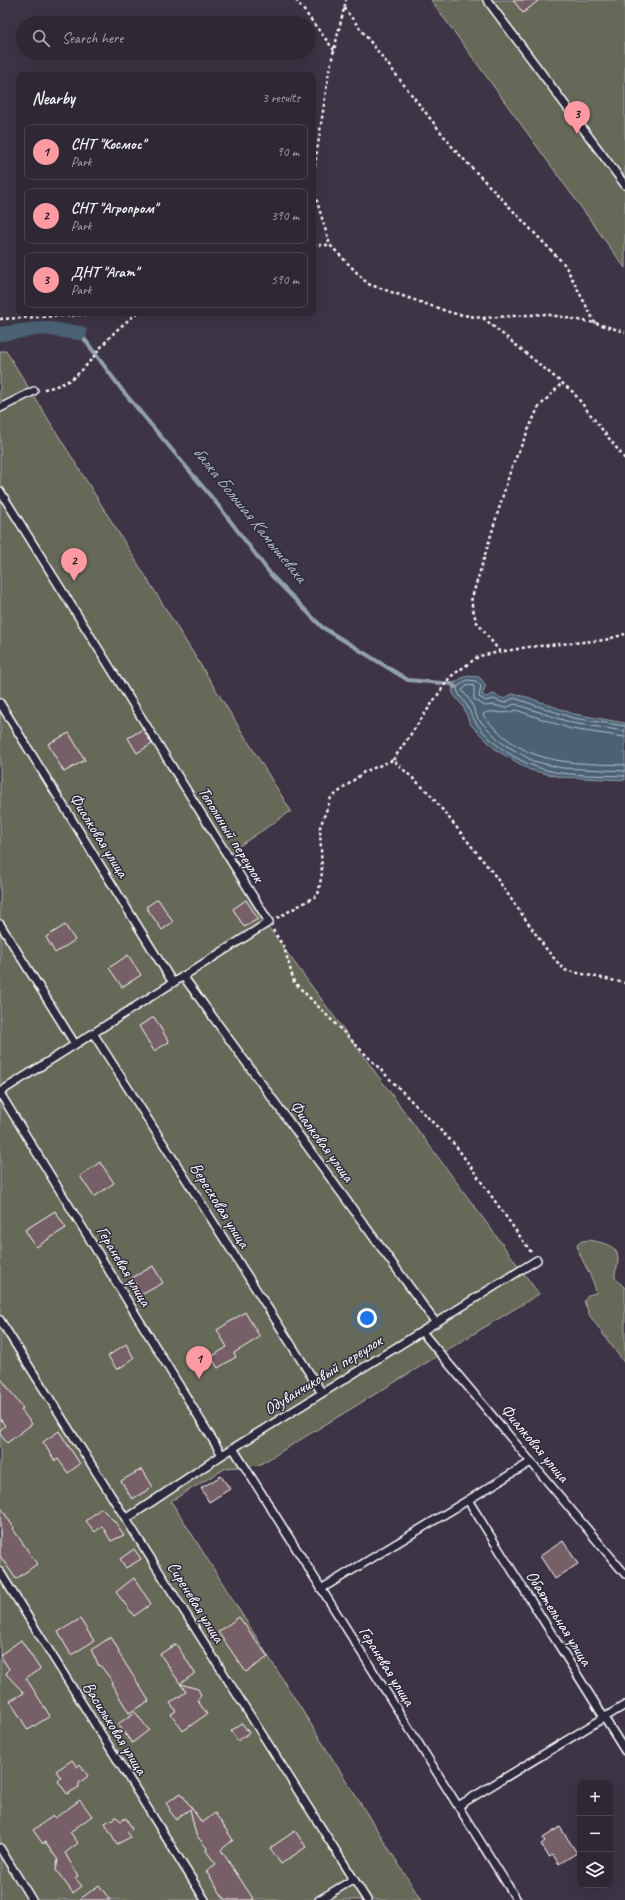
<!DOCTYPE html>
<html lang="en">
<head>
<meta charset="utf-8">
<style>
	body { margin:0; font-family:Caveat,sans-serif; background:#3a3340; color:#f1f3f6 }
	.controls { position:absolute; right:12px; bottom:12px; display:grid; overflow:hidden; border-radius:8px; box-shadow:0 4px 16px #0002 }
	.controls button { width:36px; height:36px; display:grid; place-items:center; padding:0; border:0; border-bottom:1px solid #49444f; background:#2e2734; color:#f1f3f6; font:20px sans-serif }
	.you { position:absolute; left:367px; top:1318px; width:14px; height:14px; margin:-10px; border:3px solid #fff; border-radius:50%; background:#1a73e8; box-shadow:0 0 0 6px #1a73e833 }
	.badge { display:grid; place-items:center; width:26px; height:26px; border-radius:50%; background:#ff9aa2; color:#111; font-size:13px; font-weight:700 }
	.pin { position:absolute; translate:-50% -33px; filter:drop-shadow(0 1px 2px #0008) }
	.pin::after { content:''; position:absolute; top:21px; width:14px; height:12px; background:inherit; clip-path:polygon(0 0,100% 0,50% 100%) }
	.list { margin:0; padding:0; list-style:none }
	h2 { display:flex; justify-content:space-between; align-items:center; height:52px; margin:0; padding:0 16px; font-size:17px }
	h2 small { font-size:13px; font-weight:400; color:#a7a5ac }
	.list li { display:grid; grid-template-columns:26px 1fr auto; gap:12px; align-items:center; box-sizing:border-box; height:56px; margin:0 8px 8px; padding:0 8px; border:1px solid #49444f; border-radius:8px }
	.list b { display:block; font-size:15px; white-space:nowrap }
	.list p { margin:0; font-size:13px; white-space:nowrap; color:#a7a5ac }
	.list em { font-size:13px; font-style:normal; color:#a7a5ac }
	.icon { flex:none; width:22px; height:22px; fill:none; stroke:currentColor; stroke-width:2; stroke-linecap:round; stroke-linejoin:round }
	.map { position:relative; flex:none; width:625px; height:1900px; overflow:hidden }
	.search { position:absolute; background:#2e2734; box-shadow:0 4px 16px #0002; left:16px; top:16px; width:300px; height:44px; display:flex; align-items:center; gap:10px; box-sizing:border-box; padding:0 14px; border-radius:22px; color:#a7a5ac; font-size:15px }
	.panel { position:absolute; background:#2e2734; box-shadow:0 4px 16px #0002; left:16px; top:72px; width:300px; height:244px; border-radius:8px }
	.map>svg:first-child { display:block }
</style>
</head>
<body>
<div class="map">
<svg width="625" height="1900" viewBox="0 0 625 1900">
	<rect width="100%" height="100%" fill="#3d3445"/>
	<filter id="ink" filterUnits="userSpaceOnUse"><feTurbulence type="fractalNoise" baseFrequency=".025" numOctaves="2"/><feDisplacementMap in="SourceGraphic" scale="8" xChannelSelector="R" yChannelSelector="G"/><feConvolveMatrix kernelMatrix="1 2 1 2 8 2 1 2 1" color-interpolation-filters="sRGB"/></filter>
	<g filter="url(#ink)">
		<!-- green -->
		<path fill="#666758" stroke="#b2b3ac" d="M431 0H625V268Z
			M0 351H6L291 811 223 857 268 927 539 1294 259 1465 226 1468 171 1501 421 1900H0Z
			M589 1240C609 1244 625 1247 615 1273V1278L625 1288V1364L590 1316 584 1301 588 1295 596 1293C594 1276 581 1263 577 1245L582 1241Z"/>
		<!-- water -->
		<path fill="#4b6275" stroke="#93a1ac" d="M466 676 479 677 486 685 482 695 487 697 493 694 504 699 512 694 527 697 574 714 625 723V780L561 777 530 770 496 750 470 724 463 706 453 694 452 684Z"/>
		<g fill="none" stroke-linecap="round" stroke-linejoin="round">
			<!-- shore -->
			<path stroke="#b7c0c8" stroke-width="1" d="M625 726 573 718 514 698 504 703 494 699 486 701 479 697 481 686 476 681 467 680 457 687C457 696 465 700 468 708 483 743 524 768 561 773 582 776 604 775 625 776
				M625 731 572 723 515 704 505 708 494 705 485 706 474 699V686L468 685 462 690 471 702 478 719 502 743 533 761 562 768 625 771
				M625 737 571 729 516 710C501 717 493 708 483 714 485 720 492 725 497 730 533 766 578 763 625 765"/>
			<!-- stream -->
			<path stroke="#93a1ac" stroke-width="4" d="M80 333 122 390 218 505 272 576 322 627 408 680 452 684 455 687"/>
			<!-- canal -->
			<path stroke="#4b6275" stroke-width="14" d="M0 334 43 328 80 333"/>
		</g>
		<!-- building -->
		<path fill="#765e66" stroke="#fff" d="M513 0H539L523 13Z
			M143 729 152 744 137 753 128 738Z
			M69 733 85 760 64 772 48 744Z
			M158 899 173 922 162 930 146 907Z
			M246 900 258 919 244 927 233 909Z
			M65 925 75 940 55 953 46 937Z
			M128 955 141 975 122 987 109 968Z
			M154 1017 169 1042 154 1051 139 1026Z
			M100 1162 114 1183 94 1197 80 1176Z
			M55 1211 66 1228 36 1247 25 1230Z
			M153 1266 163 1283 141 1295 132 1278Z
			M245 1312 260 1337 234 1353 236 1357 218 1368 211 1357 227 1347 217 1330Z
			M126 1344 134 1358 117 1370 108 1356Z
			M0 1377 23 1409 21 1410 32 1424 7 1443 0 1434V1430L5 1426 0 1418Z
			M59 1431 80 1464 68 1473 58 1459 55 1461 43 1442Z
			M142 1469 153 1487 132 1499 121 1481Z
			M221 1476 230 1489 209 1502 201 1488Z
			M0 1506 14 1528 13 1529 37 1564 16 1579 0 1556Z
			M101 1508 115 1522 124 1535 111 1541 102 1526 95 1532 86 1521Z
			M563 1541 578 1564 555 1579 540 1556Z
			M134 1549 141 1559 126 1568 120 1559Z
			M134 1578 151 1604 134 1616 116 1592Z
			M239 1617 268 1657 246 1672 218 1632Z
			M80 1619 94 1641 71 1655 58 1632Z
			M111 1637 119 1651 118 1652 149 1701 129 1713 111 1683 113 1682 100 1665 99 1666 91 1650Z
			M21 1640 40 1669 26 1678 50 1716 28 1730 10 1701 24 1693 6 1674 9 1669 0 1655Z
			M176 1644 195 1673 180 1684 198 1689 201 1695 197 1700 207 1714 183 1731 171 1714 176 1711 170 1703 186 1692 160 1654Z
			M135 1712 149 1730 132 1743 118 1724Z
			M242 1723 249 1733 238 1741 231 1731Z
			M72 1760 77 1767 80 1764 88 1776 79 1783V1787L67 1794 58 1781 61 1778 56 1771Z
			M181 1793 202 1823 215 1813 233 1840 221 1850 254 1900H225L206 1871 216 1864 206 1851 207 1848 196 1835 190 1809 176 1819 169 1810 170 1809 166 1803Z
			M80 1800 92 1816 70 1832 78 1843 65 1853 78 1876 75 1878 82 1886 73 1893 56 1870 58 1860 45 1842 43 1844 33 1830 53 1816 55 1818Z
			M116 1817 121 1821 126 1818 132 1829 127 1832 131 1837 117 1844 105 1823Z
			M560 1827 577 1853 559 1864 553 1855 549 1857 541 1844 545 1841 543 1838Z
			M295 1831 306 1847 281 1864 270 1848Z
			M99 1885 110 1900H79Z"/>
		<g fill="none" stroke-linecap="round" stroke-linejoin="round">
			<defs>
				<path id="lane" d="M487 0 625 185
					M0 408 34 391
					M0 491 269 922 0 1092
					M0 703 173 983
					M0 924 75 1044
					M183 976 436 1323
					M93 1033 322 1393
					M0 1093 222 1455
					M0 1320 367 1900
					M422 1332 625 1574
					M233 1448 517 1900
					M468 1500 625 1751
					M126 1519 222 1455 537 1260
					M0 1572 205 1900
					M321 1589 531 1462
					M458 1806 625 1705
					M0 1848 32 1900
					M319 1900 354 1879"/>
			</defs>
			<!-- lane casing -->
			<use href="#lane" stroke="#fff" stroke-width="10"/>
			<!-- path -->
			<path stroke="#fff" stroke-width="2.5" stroke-dasharray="3 3" stroke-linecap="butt" d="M296 0 334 50
				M344 8 454 149 565 265 595 323
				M313 178 329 71 346 0
				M313 188 330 245 368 284 452 313 482 318 545 314 595 323 625 332
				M313 245H330
				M483 318 573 392 625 459
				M0 319 117 313
				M44 389C83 382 87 360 112 335 119 327 129 320 137 313
				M500 652 476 621 471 601 511 469 538 408 562 383
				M393 760 450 677 479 656 528 647 605 640 625 634
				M277 918 318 895 322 873 320 827 331 798 364 772 393 760 429 793 493 873 547 950 564 970 625 983
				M273 930 284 947 294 982 456 1146 531 1252"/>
			<!-- lane -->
			<use href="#lane" stroke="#2f2a3d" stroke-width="7"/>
		</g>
	</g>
	<g text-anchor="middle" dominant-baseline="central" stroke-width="3" stroke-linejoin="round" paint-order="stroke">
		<!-- street labels -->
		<g font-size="17" fill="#fff" stroke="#2f2a3d">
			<text transform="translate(231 834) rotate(58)">Тополиный переулок</text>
			<text transform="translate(99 835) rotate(58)">Фиалковая улица</text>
			<text transform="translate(322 1141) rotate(54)">Фиалковая улица</text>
			<text transform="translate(220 1205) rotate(58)">Вересковая улица</text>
			<text transform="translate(124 1266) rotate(59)">Гераневая улица</text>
			<text transform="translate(323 1375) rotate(-32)">Одуванчиковый переулок</text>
			<text transform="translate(535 1443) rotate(50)">Фиалковая улица</text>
			<text transform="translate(196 1602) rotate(58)">Сиреневая улица</text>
			<text transform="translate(559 1618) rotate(58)">Обаятельная улица</text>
			<text transform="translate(387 1666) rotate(58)">Гераневая улица</text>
			<text transform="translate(115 1728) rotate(58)">Васильковая улица</text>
		</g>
		<!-- water labels -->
		<g font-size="18" font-style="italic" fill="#aeb8c1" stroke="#2f2a3d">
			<text transform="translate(250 514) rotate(51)">балка Большая Камышеваха</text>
		</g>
	</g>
</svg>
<div class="controls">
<button>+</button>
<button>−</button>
<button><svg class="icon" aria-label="layers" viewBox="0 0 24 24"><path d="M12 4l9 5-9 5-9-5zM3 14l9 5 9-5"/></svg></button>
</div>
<div class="you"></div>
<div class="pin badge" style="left:199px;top:1379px">1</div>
<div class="pin badge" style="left:74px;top:581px">2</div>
<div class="pin badge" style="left:577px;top:134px">3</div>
<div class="search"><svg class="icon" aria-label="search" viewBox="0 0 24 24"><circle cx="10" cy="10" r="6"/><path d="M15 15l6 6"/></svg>Search here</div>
<section class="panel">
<h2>Nearby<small>3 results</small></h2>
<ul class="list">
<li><span class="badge">1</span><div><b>СНТ &quot;Космос&quot;</b><p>Park</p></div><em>90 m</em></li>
<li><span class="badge">2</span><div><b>СНТ &quot;Агропром&quot;</b><p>Park</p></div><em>390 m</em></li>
<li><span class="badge">3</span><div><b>ДНТ &quot;Агат&quot;</b><p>Park</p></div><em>590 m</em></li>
</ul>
</section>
</div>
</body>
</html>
